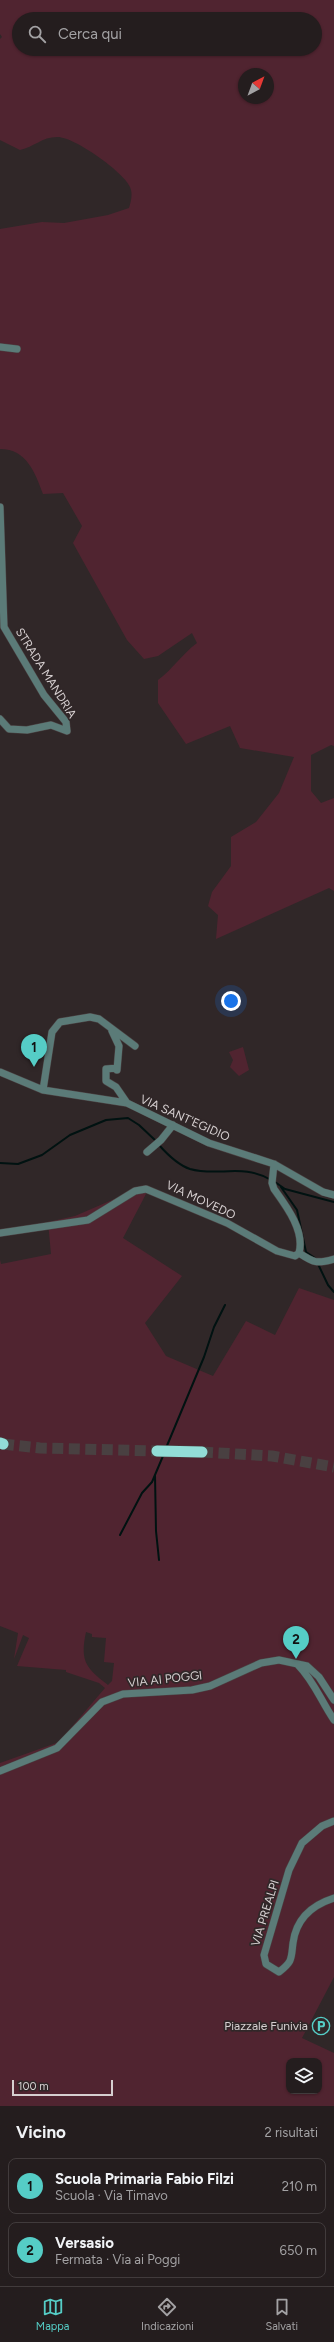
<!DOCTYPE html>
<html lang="it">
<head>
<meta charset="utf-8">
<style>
	body { margin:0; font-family:Figtree,sans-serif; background:#302a2b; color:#f1f3f6 }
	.controls { position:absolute; right:12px; bottom:12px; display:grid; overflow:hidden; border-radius:8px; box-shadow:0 1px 3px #0004 }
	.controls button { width:36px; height:36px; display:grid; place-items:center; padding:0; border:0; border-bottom:1px solid #413b3c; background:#241d1e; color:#f1f3f6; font:20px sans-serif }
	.compass { position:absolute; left:238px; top:68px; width:36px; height:36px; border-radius:50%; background:#241d1e; box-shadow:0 1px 3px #0004; rotate:41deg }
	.scale { position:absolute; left:12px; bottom:10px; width:101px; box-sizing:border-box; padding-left:4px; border:2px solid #d6cfd0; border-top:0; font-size:11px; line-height:14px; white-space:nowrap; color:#d6cfd0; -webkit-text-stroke:3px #302728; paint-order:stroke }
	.you { position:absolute; left:231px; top:1001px; width:14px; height:14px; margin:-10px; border:3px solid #fff; border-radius:50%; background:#1a73e8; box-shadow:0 0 0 6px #1a73e833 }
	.badge { display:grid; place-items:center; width:26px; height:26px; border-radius:50%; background:#55cdc6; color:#111; font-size:13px; font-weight:700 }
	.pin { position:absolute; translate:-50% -33px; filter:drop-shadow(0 1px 2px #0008) }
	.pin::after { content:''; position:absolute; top:21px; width:14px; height:12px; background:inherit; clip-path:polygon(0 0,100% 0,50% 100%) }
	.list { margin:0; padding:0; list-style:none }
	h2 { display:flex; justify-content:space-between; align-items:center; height:52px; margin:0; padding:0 16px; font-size:17px }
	h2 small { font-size:13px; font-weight:400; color:#a3a2a4 }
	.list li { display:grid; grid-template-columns:26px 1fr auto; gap:12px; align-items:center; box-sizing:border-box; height:56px; margin:0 8px 8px; padding:0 8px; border:1px solid #413b3c; border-radius:8px }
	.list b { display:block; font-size:15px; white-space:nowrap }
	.list p { margin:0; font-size:13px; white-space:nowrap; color:#a3a2a4 }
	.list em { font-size:13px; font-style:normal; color:#a3a2a4 }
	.icon { flex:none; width:22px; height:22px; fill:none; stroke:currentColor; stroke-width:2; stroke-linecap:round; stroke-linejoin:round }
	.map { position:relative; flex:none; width:334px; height:2106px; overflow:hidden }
	.search { position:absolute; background:#241d1e; box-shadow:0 1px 3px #0004; left:12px; right:12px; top:12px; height:44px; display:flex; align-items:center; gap:10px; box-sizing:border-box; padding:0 14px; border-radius:22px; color:#a3a2a4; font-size:15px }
	.sheet { height:180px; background:#241d1e }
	nav { display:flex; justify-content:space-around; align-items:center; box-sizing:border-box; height:56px; border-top:1px solid #413b3c; background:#241d1e; font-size:11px; color:#a3a2a4 }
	nav a { display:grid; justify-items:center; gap:2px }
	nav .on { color:#55cdc6 }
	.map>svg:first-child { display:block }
</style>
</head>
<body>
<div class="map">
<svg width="334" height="2106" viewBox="0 0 334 2106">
	<rect width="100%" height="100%" fill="#302728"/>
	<!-- green -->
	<path fill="#502430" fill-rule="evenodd" d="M0 0H334V746L331 745 311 755V791L321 803 334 798V891L329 888 216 939 218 915 208 906 212 892 231 866V837L256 822 279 793 294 757 240 748 230 726 186 744 158 703V680C173 669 182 654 197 643L192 633 158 656 144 659 127 640 73 543 82 526 63 493 43 494C35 473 27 449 0 449V229L42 222 64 223 108 215 129 208C131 201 133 194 130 187 124 172 73 136 57 137 42 137 34 147 20 150L0 140V39L2 37 0 34ZM19 19H315V49H19ZM244 74H268V98H244Z
		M243 1047 249 1070 239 1076 230 1067 233 1060 229 1052Z
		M147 1192 123 1238 182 1276 145 1323 166 1356 213 1376 246 1321 275 1335 299 1288 334 1300V1977L302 2038 334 2053V2106H0V1763L59 1742 105 1688 99 1683 66 1672V1670L17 1666 29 1638 23 1635 14 1659 18 1633 0 1626V1260L1 1264 51 1254 48 1222 75 1216 119 1197ZM86 1632 92 1634V1637L106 1638 104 1662 114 1663 112 1681 108 1685C85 1668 80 1660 86 1632ZM289 2061H319V2091H289Z"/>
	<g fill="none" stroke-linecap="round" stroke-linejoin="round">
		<!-- stream -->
		<path stroke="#001211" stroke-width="2" d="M159 1145C167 1154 178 1165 190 1169 217 1177 244 1163 271 1180
			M0 1163 18 1164 42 1155 70 1135 106 1120 128 1118 139 1125 156 1141
			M275 1182 285 1189 334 1202
			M281 1187 297 1210 306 1252 315 1258
			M318 1264 328 1285 334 1292
			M166 1448 204 1357 214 1327 225 1305
			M155 1475 156 1531 159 1560
			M120 1535 142 1493 152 1482 163 1456"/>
		<!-- trunk-tunnel -->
		<path stroke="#494041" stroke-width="11" stroke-dasharray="11 5.5" stroke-linecap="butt" d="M3 1444 40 1448 157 1451
			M202 1452 272 1456 334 1467"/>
		<defs>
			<path id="minor" d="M0 347 17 349
				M0 507 4 627 44 695 66 722 67 731 51 725 27 730 9 729 0 719
				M112 1031 119 1046 117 1070
				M117 1068 106 1069V1081L116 1087 127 1103
				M0 1072 43 1090 127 1103 209 1143 274 1164 323 1192 334 1195
				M43 1090 52 1032 60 1022 90 1017 99 1019 135 1046
				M147 1152 161 1140 173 1125
				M0 1233 88 1220 135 1191 146 1189 227 1223 277 1251 295 1256 299 1253C305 1231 287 1207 274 1189L272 1183 274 1164
				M299 1253C314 1263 317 1264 334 1259
				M298 1665C314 1681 321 1701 334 1720
				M0 1771 57 1748 102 1702 123 1694 192 1690 210 1686 261 1663 279 1660 307 1666 319 1677 334 1700
				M334 1821 322 1826 302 1843 289 1870 264 1955 266 1964 279 1972C293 1961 291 1959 293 1943 296 1919 312 1905 334 1898"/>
			<path id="trunk" d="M0 1443 3 1444
				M157 1451 202 1452"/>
		</defs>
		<!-- minor casing -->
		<use href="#minor" stroke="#4b4243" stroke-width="8"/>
		<!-- trunk casing -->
		<use href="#trunk" stroke="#4b4243" stroke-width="12"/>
		<!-- minor -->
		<use href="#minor" stroke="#5b7b78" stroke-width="7"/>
		<!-- trunk -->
		<use href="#trunk" stroke="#92ddd7" stroke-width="11"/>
	</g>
	<!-- icons -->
	<defs>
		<symbol id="parking-ring" viewBox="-11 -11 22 22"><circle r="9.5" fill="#302728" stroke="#55cdc6" stroke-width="1.5"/><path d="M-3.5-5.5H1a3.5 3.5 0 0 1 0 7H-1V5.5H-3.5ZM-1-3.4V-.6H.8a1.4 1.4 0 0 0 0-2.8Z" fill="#55cdc6"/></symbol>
	</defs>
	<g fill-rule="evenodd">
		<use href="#parking-ring" x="311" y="2016" width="20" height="20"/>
	</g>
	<g text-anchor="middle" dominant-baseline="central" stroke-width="3.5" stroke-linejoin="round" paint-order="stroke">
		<!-- street labels -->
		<g font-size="12" fill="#d6cfd0" stroke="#302728">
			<text transform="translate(46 673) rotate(58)">STRADA MANDRIA</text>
			<text transform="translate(185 1118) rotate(24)">VIA SANT'EGIDIO</text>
			<text transform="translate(201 1200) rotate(25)">VIA MOVEDO</text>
			<text transform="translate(165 1679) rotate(-6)">VIA AI POGGI</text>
			<text transform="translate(265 1913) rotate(-73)">VIA PREALPI</text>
		</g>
		<!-- poi labels -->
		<g font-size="12" fill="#d6cfd0" stroke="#302728" text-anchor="end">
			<text x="308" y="2026">Piazzale Funivia</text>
		</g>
	</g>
</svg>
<div class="controls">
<button><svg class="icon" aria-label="layers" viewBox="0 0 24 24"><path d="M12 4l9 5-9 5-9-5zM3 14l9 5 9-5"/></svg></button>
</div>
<svg class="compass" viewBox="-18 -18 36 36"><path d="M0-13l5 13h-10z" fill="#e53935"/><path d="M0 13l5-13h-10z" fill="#a3a2a4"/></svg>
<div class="scale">100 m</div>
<div class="you"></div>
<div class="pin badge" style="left:34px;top:1067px">1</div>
<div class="pin badge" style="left:296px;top:1659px">2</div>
<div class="search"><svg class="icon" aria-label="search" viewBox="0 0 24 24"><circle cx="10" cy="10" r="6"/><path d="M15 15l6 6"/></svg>Cerca qui</div>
</div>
<section class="sheet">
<h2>Vicino<small>2 risultati</small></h2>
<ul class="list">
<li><span class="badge">1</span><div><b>Scuola Primaria Fabio Filzi</b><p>Scuola · Via Timavo</p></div><em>210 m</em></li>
<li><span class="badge">2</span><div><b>Versasio</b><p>Fermata · Via ai Poggi</p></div><em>650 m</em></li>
</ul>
</section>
<nav>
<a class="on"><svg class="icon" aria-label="map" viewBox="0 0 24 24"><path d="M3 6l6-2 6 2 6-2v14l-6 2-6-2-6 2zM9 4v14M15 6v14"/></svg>Mappa</a>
<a><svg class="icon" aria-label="directions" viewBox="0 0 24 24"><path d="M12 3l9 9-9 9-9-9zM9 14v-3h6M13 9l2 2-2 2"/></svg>Indicazioni</a>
<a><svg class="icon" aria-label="saved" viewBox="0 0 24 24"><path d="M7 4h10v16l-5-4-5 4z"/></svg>Salvati</a>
</nav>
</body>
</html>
